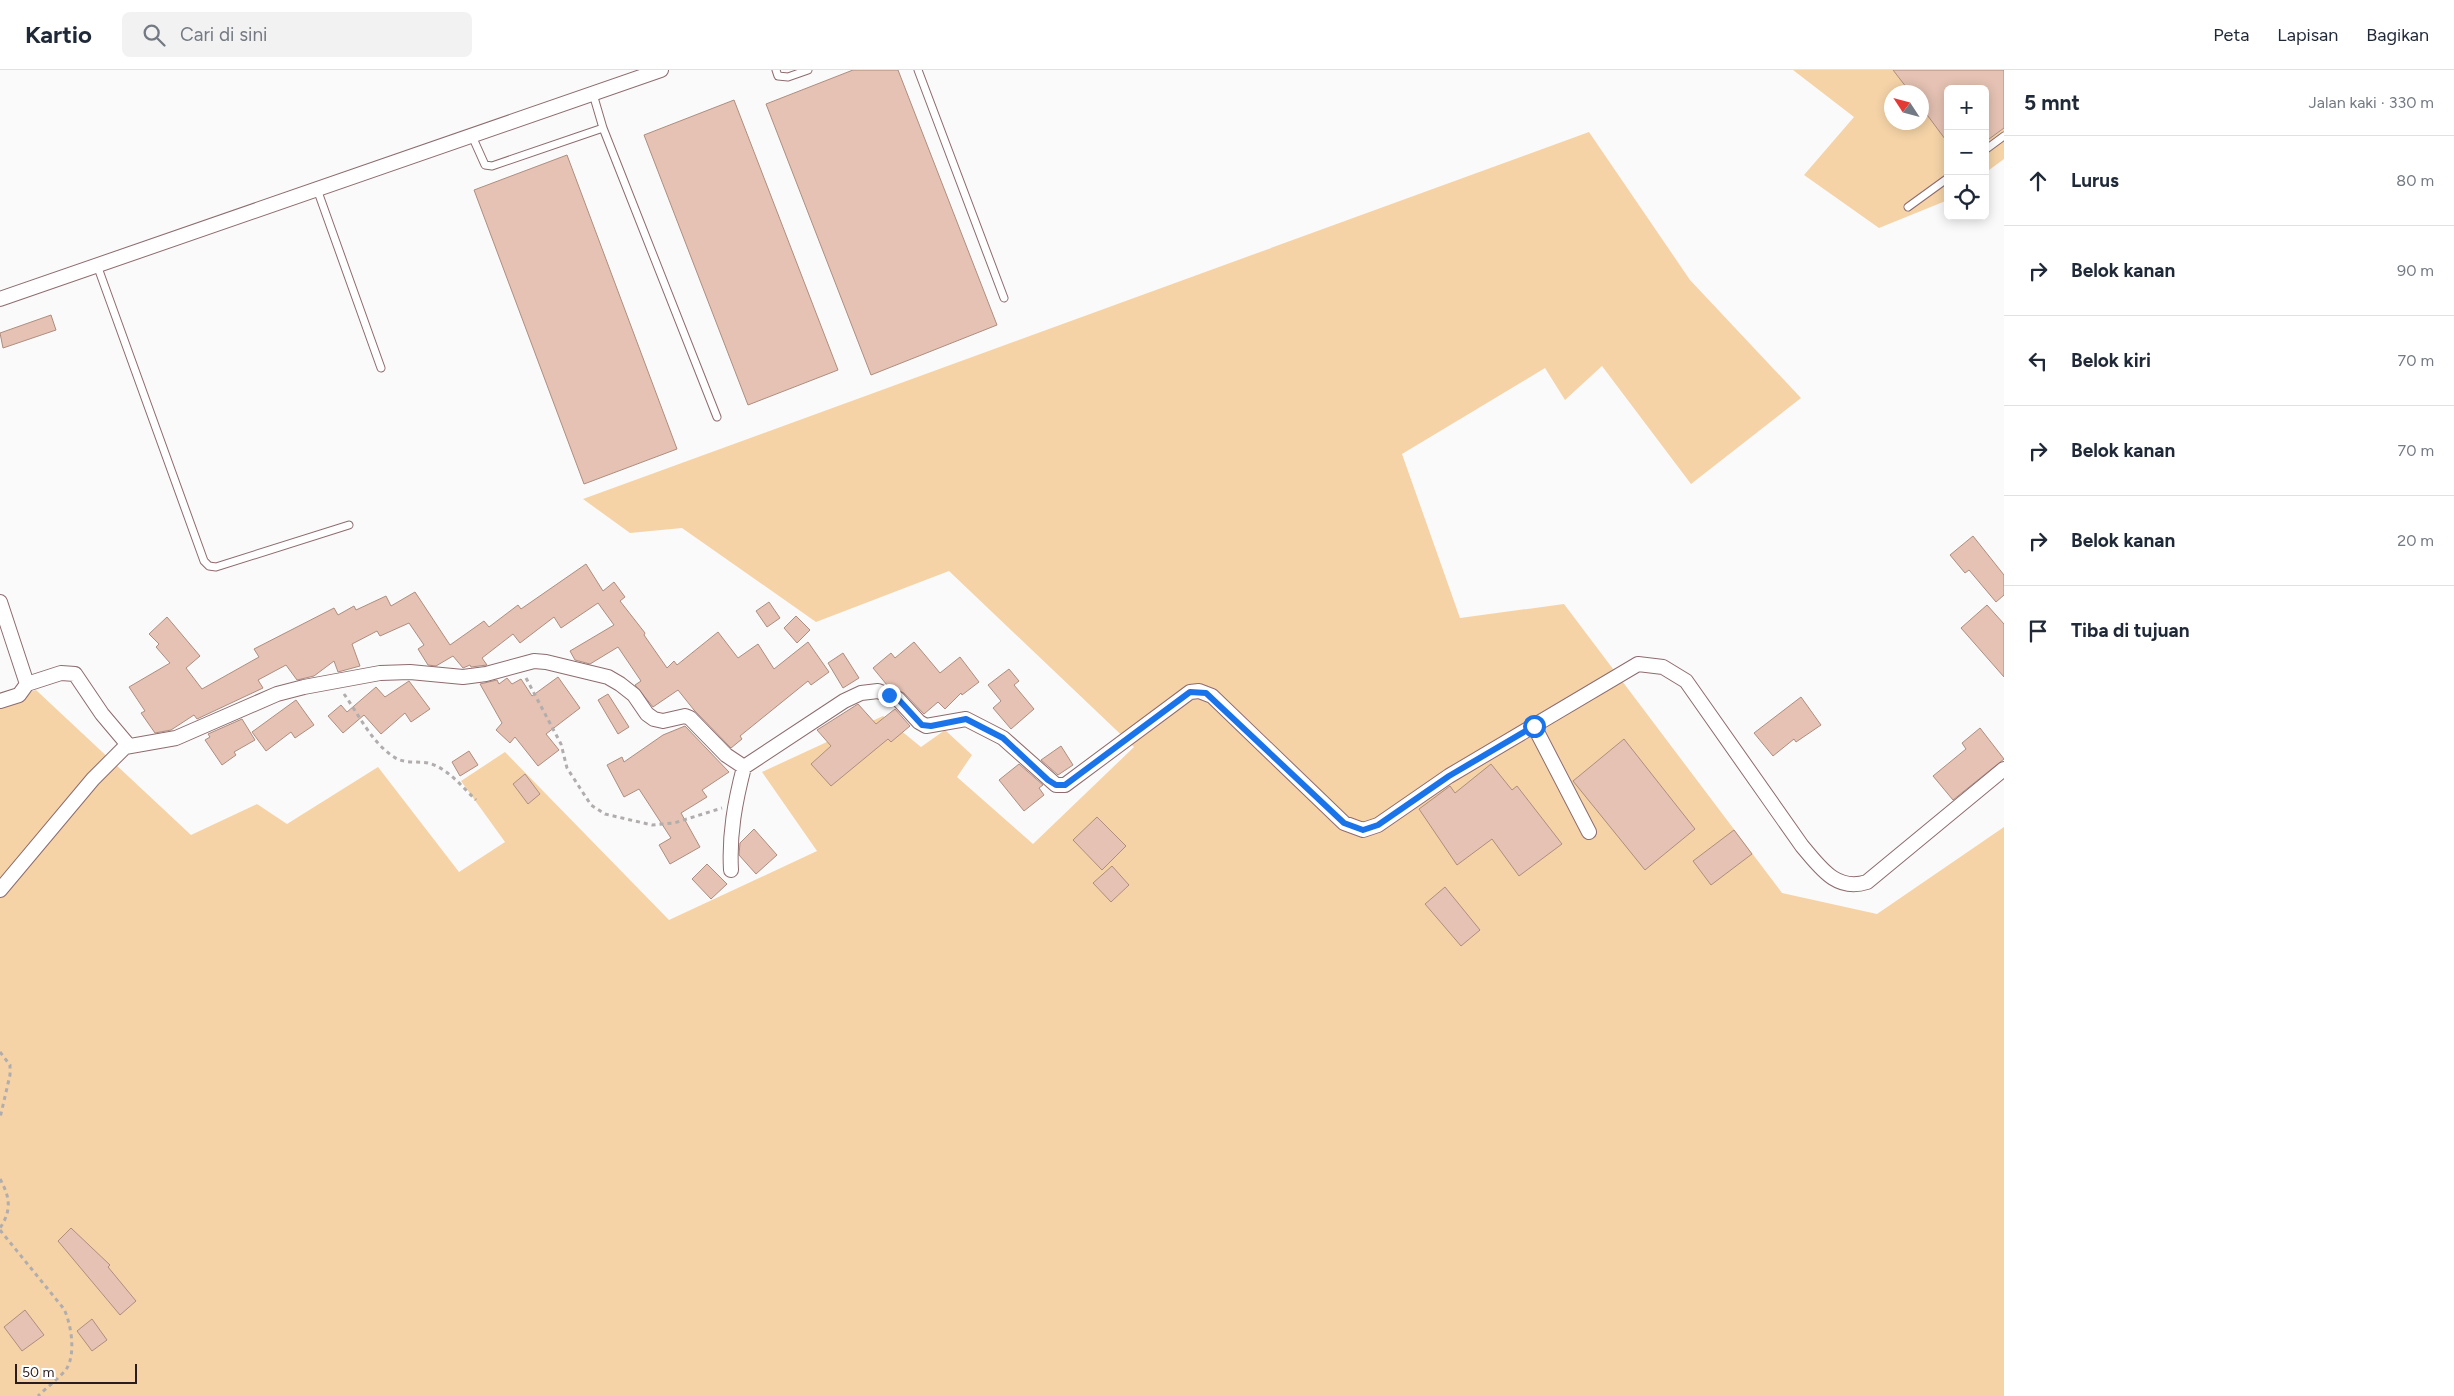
<!DOCTYPE html>
<html lang="id">
<head>
<meta charset="utf-8">
<style>
	body { margin:0; font-family:Figtree,sans-serif; background:#f2f2f3; color:#1f2937 }
	.controls { position:absolute; right:15px; top:15px; display:grid; overflow:hidden; border-radius:8px; box-shadow:0 2px 12px #0003 }
	.controls button { width:45px; height:45px; display:grid; place-items:center; padding:0; border:0; border-bottom:1px solid #e0e1e3; background:#fff; color:#1f2937; font:25px sans-serif }
	.compass { position:absolute; left:1884px; top:15px; width:45px; height:45px; border-radius:50%; background:#fff; box-shadow:0 2px 12px #0003; rotate:306deg }
	.scale { position:absolute; left:15px; bottom:12px; width:122px; box-sizing:border-box; padding-left:5px; border:2px solid #2a1c1d; border-top:0; font-size:14px; line-height:18px; white-space:nowrap; color:#2a1c1d; -webkit-text-stroke:4px #fff; paint-order:stroke }
	.stop { position:absolute; width:15px; height:15px; margin:-11px; border:4px solid #1a73e8; border-radius:50%; background:#fff }
	.stop.end { background:#1a73e8; border-color:#fff; box-shadow:0 1px 5px #0008 }
	.list { margin:0; padding:0; list-style:none }
	h2 { display:flex; justify-content:space-between; align-items:center; height:65px; margin:0; padding:0 20px; font-size:21px }
	h2 small { font-size:16px; font-weight:400; color:#747a83 }
	.list li { display:grid; grid-template-columns:32px 1fr auto; gap:15px; align-items:center; box-sizing:border-box; height:90px; padding:0 20px; border-top:1px solid #e0e1e3 }
	.list b { display:block; font-size:19px; white-space:nowrap }
	.list em { font-size:16px; font-style:normal; color:#747a83 }
	.icon { flex:none; width:28px; height:28px; fill:none; stroke:currentColor; stroke-width:2; stroke-linecap:round; stroke-linejoin:round }
	.map { position:relative; flex:none; width:2004px; height:1326px; overflow:hidden }
	header { display:flex; align-items:center; gap:30px; box-sizing:border-box; height:70px; padding:0 25px; background:#fff; border-bottom:1px solid #e0e1e3 }
	header strong { font-size:24px }
	nav { display:flex; gap:28px; margin-inline-start:auto; font-size:18px }
	.search { width:350px; height:45px; background:#f2f2f3; display:flex; align-items:center; gap:12px; box-sizing:border-box; padding:0 18px; border-radius:8px; color:#747a83; font-size:19px }
	main { display:flex }
	aside { flex:1; background:#fff }
	.map>svg:first-child { display:block }
</style>
</head>
<body>
<header>
<strong>Kartio</strong>
<div class="search"><svg class="icon" aria-label="search" viewBox="0 0 24 24"><circle cx="10" cy="10" r="6"/><path d="M15 15l6 6"/></svg>Cari di sini</div>
<nav><a>Peta</a><a>Lapisan</a><a>Bagikan</a></nav>
</header>
<main>
<div class="map">
<svg width="2004" height="1326" viewBox="0 0 2004 1326">
	<rect width="100%" height="100%" fill="#fafafa"/>
	<!-- green -->
	<path fill="#f5d3a7" fill-rule="evenodd" d="M1793 0H1957L1948 19V130L1879 158 1804 105 1854 47ZM1892 22H1922V52H1892Z
		M1985 33 2004 55V89L1985 103Z
		M1589 62 1690 210 1801 328 1691 414 1602 296 1565 330 1545 298 1402 384 1460 548 1564 534 1782 823 1877 844 2004 757V1326H0V632L36 620 191 765 257 734 287 754 378 697 459 802 505 772 461 711 505 682 669 850 817 781 762 702 883 646 921 677 945 660 972 685 957 707 1033 774 1134 677 949 501 816 552 682 458 630 463 583 429Z"/>
	<!-- building -->
	<path fill="#e5c2b3" stroke="#ae8d7f" d="M853 0H898L997 255 871 305 766 34Z
		M1893 0H2004V58L1985 72V19H1948V73L1922 38V22H1910Z
		M734 30 838 300 748 335 644 65Z
		M567 85 677 379 584 414 474 120Z
		M51 245 56 260 3 278 0 263Z
		M1973 466 2004 505V525L1996 532 1969 500 1965 503 1950 485Z
		M586 494 603 521 614 512 625 527 620 531 645 563 644 565 667 598 674 591 677 595 718 562 738 588 758 574 774 599 808 572 829 602 811 615 808 611 740 666 742 669 731 678 694 640 678 620 653 637 635 615 641 611 618 577 590 594 575 590 570 581 614 555 598 533 561 558 554 547 520 573 513 564 482 588 487 595 471 597 470 595 463 598 453 586 436 596 428 595 418 579 424 575 409 553 380 566 377 561 352 574 360 596 338 602 334 591 314 606 297 610 286 595 258 610 263 618 197 649 194 645 171 660 155 663 141 643 145 641 129 617 170 593 156 577 159 574 149 564 167 547 200 586 186 598 202 619 259 587 254 579 334 538 338 545 354 536 356 540 386 526 391 536 415 522 450 575 484 551 489 557 518 535 521 539Z
		M769 532 780 548 767 557 756 541Z
		M1987 535 2004 554V607L1961 558Z
		M796 546 810 560 797 573 784 558Z
		M914 572 940 603 960 587 979 612 962 625 961 623 945 639 938 632 924 644 904 623 887 615 873 598 891 583 895 588Z
		M843 583 859 608 843 618 828 593Z
		M1009 599 1019 611 1014 615 1034 639 1011 659 993 638 1001 631 988 615Z
		M558 607 580 638 546 664 559 680 538 696 515 667 510 673 496 660 502 653 480 614 497 610 499 614 507 608 512 614 521 609 532 626Z
		M409 611 430 639 411 652 405 643 381 664 364 645 343 663 328 646 341 635 347 642 376 617 385 627Z
		M608 624 629 657 618 664 598 630Z
		M1801 627 1821 655 1796 672 1794 669 1773 686 1754 663Z
		M296 630 314 655 295 668 291 662 266 681 252 662Z
		M858 634 876 654 895 639 910 656 891 672 888 669 831 716 811 694 831 676 817 660Z
		M242 649 255 670 234 682 236 685 222 695 205 670 210 667 208 664Z
		M685 656 729 702 702 720 707 727 681 743 700 777 670 794 659 775 671 768 639 719 624 727 607 695 622 687 624 692 663 665Z
		M1980 658 2004 689 1953 730 1933 706 1966 679 1962 673Z
		M1624 669 1695 759 1645 800 1573 711Z
		M1061 676 1073 695 1058 705 1041 690Z
		M469 681 478 695 460 706 452 692Z
		M1019 694 1043 715 1039 718 1044 725 1024 741 999 710Z
		M1491 694 1512 720 1517 716 1562 774 1519 806 1492 769 1457 795 1419 739 1450 716 1455 723Z
		M525 704 540 724 528 734 513 714Z
		M1097 747 1126 776 1102 800 1073 770Z
		M754 759 777 785 756 804 739 785 740 773Z
		M1734 760 1752 784 1711 815 1693 791Z
		M707 794 727 814 711 829 692 809Z
		M1112 796 1129 815 1111 832 1093 813Z
		M1445 817 1480 860 1461 876 1425 834Z
		M71 1158 110 1195 108 1197 136 1231 120 1245 58 1171Z
		M25 1240 44 1265 22 1281 4 1257Z
		M92 1249 107 1270 92 1281 77 1261Z"/>
	<g fill="none" stroke-linecap="round" stroke-linejoin="round">
		<defs>
			<path id="service" d="M776 0 778 6 788 7 808 0
				M918 0 1004 228
				M593 24 603 58 717 347
				M472 66 485 95 492 96 603 58
				M1985 80 2004 66
				M317 119 381 298
				M1908 137 1948 108
				M97 195 204 491 209 496 216 497 349 455"/>
			<path id="minor" d="M0 229 661 0
				M0 532 27 614 19 625 0 631
				M27 614 61 603 75 604 102 644 129 676
				M1534 656 1589 762
				M731 800C729 764 735 732 744 697
				M0 820 93 709 125 677 176 668 277 624 304 617 380 603 410 602 463 607 486 604 534 591 546 592 608 607 620 614 634 625 647 644 654 649 663 651 685 646 690 648 726 685 744 697 844 631 861 623 878 621 898 629 919 652 926 656 966 649 1003 668 1056 715H1065L1190 622 1199 621 1212 626 1344 753 1363 760 1378 755 1449 706 1638 594 1663 597 1686 611 1802 776C1820 797 1836 822 1867 812L2004 699"/>
		</defs>
		<!-- service casing -->
		<use href="#service" stroke="#8e6b6e" stroke-width="9"/>
		<!-- minor casing -->
		<use href="#minor" stroke="#8e6b6e" stroke-width="16"/>
		<!-- path -->
		<path stroke="#b2adad" stroke-width="3" stroke-dasharray="4 4" stroke-linecap="butt" d="M526 608 561 674 567 698 591 735 605 744 652 755 674 753 722 738
			M344 624C359 645 372 673 394 687 404 694 417 691 428 693 448 698 462 717 476 730
			M0 982 10 995V1005L0 1048
			M0 1109C10 1127 12 1140 0 1158
			M0 1160 64 1239C71 1254 76 1282 67 1298 60 1308 47 1317 38 1326"/>
		<!-- service -->
		<use href="#service" stroke="#fff" stroke-width="7"/>
		<!-- minor -->
		<use href="#minor" stroke="#fff" stroke-width="14"/>
	</g>
	<g fill="none" stroke-linecap="round" stroke-linejoin="round">
		<!-- route -->
		<path stroke="#1a73e8" stroke-width="6" d="M889 625 898 629 922 655 931 656 966 649 1003 668 1048 710 1056 715H1065L1190 622 1206 623 1344 753 1363 760 1378 755 1449 706 1534 656"/>
	</g>
</svg>
<div class="controls">
<button>+</button>
<button>−</button>
<button><svg class="icon" aria-label="locate" viewBox="0 0 24 24"><circle cx="12" cy="12" r="6"/><path d="M12 2v4M12 18v4M2 12h4M18 12h4"/></svg></button>
</div>
<svg class="compass" viewBox="-18 -18 36 36"><path d="M0-13l5 13h-10z" fill="#e53935"/><path d="M0 13l5-13h-10z" fill="#747a83"/></svg>
<div class="scale">50 m</div>
<div class="stop" style="left:1534px;top:656px"></div>
<div class="stop end" style="left:889px;top:625px"></div>
</div>
<aside>
<h2>5 mnt<small>Jalan kaki · 330 m</small></h2>
<ul class="list">
<li><svg class="icon" aria-label="ahead" viewBox="0 0 24 24"><path d="M12 20V5M6 11l6-6 6 6"/></svg><div><b>Lurus</b></div><em>80 m</em></li>
<li><svg class="icon" aria-label="right" viewBox="0 0 24 24"><path d="M7 20v-9h11M14 6l5 5-5 5"/></svg><div><b>Belok kanan</b></div><em>90 m</em></li>
<li><svg class="icon" aria-label="left" viewBox="0 0 24 24"><path d="M17 20v-9H6M10 6l-5 5 5 5"/></svg><div><b>Belok kiri</b></div><em>70 m</em></li>
<li><svg class="icon" aria-label="right" viewBox="0 0 24 24"><path d="M7 20v-9h11M14 6l5 5-5 5"/></svg><div><b>Belok kanan</b></div><em>70 m</em></li>
<li><svg class="icon" aria-label="right" viewBox="0 0 24 24"><path d="M7 20v-9h11M14 6l5 5-5 5"/></svg><div><b>Belok kanan</b></div><em>20 m</em></li>
<li><svg class="icon" aria-label="arrive" viewBox="0 0 24 24"><path d="M6 21V4h12l-3 4 3 4H6"/></svg><div><b>Tiba di tujuan</b></div></li>
</ul>
</aside>
</main>
</body>
</html>
